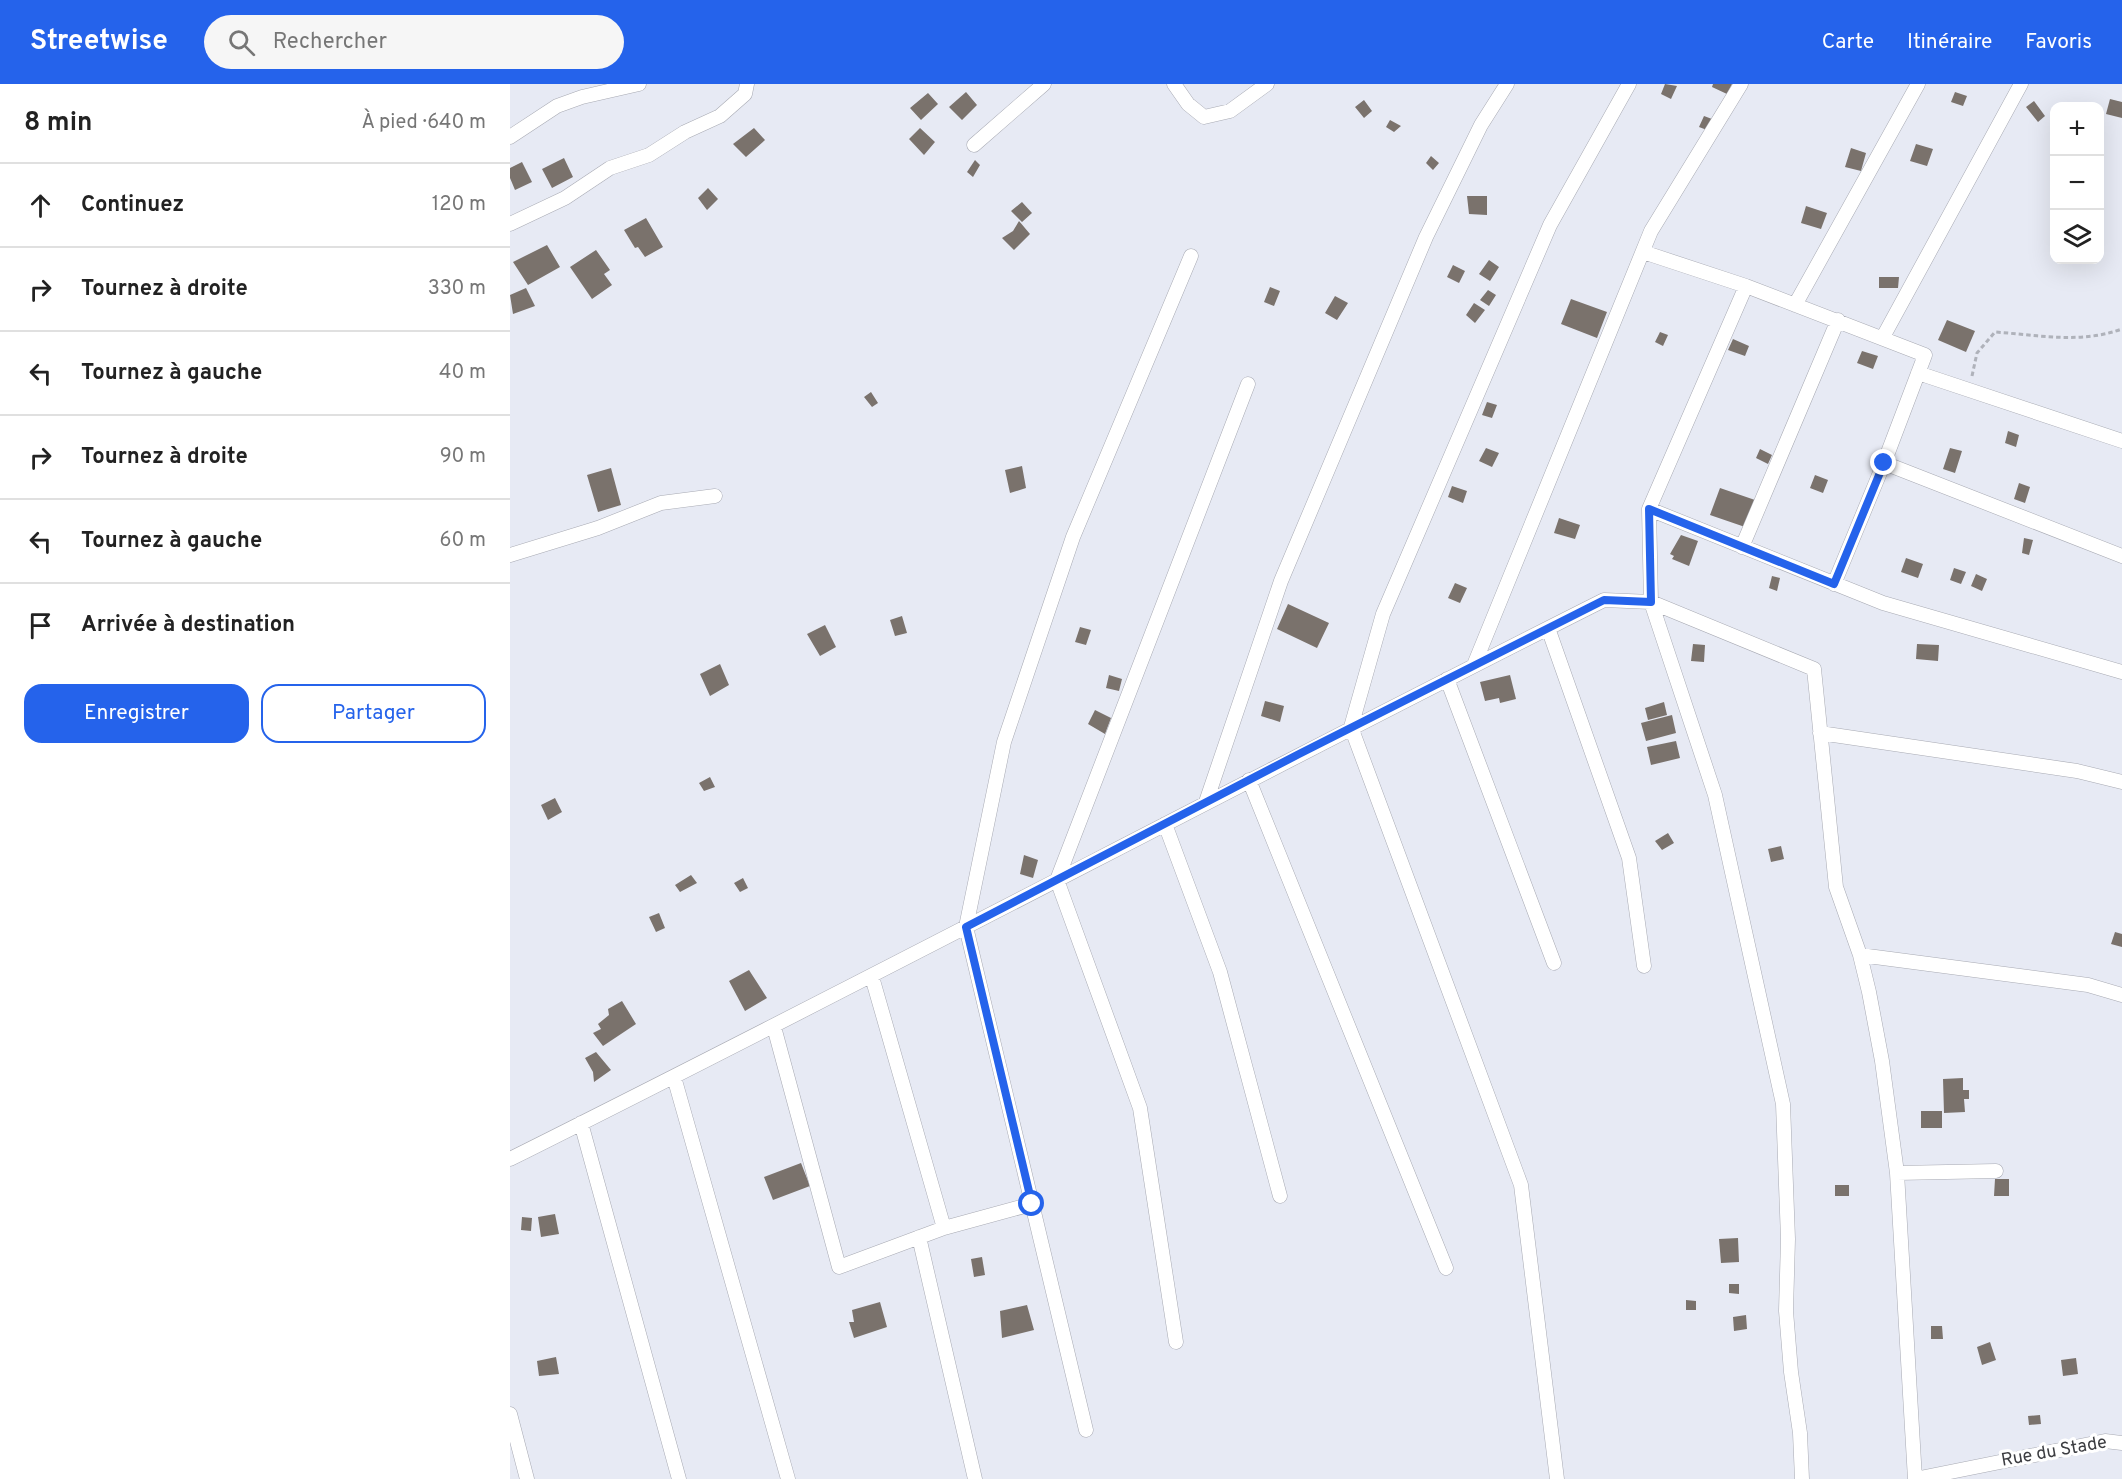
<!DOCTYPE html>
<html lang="fr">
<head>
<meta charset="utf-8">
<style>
	body { margin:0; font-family:Overpass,sans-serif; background:#f6f6f6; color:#222 }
	.controls { position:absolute; right:18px; top:18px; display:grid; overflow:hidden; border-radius:12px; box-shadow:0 6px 24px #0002 }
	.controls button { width:54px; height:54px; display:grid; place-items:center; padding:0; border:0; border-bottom:2px solid #e0e0e0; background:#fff; color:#222; font:30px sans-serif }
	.stop { position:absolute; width:18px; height:18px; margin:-14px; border:4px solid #2563eb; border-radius:50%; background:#fff }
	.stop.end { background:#2563eb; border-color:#fff; box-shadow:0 2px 6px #0008 }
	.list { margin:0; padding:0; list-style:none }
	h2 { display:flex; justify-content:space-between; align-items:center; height:78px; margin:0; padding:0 24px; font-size:26px }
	h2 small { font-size:20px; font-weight:400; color:#767676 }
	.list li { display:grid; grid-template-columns:39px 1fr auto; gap:18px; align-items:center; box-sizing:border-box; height:84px; padding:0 24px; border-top:2px solid #e0e0e0 }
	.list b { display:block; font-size:22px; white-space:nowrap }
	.list em { font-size:20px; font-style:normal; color:#767676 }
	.actions { display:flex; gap:12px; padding:18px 24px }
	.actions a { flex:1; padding:14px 0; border:2px solid #2563eb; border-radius:18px; text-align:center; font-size:21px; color:#2563eb }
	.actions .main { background:#2563eb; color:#fff }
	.icon { flex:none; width:33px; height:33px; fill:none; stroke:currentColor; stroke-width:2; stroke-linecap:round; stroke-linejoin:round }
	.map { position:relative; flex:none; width:1612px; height:1395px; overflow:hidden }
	header { display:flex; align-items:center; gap:36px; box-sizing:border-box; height:84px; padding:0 30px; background:#2563eb; color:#fff }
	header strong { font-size:28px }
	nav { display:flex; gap:33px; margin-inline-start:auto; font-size:21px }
	.search { width:420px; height:54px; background:#f6f6f6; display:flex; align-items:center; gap:15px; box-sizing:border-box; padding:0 21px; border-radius:33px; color:#767676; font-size:22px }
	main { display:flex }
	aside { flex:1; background:#fff }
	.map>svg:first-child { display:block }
</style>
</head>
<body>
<header>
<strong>Streetwise</strong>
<div class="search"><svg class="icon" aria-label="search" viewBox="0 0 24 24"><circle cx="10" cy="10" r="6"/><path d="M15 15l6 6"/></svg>Rechercher</div>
<nav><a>Carte</a><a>Itinéraire</a><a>Favoris</a></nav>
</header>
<main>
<aside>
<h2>8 min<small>À pied · 640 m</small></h2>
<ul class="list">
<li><svg class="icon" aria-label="ahead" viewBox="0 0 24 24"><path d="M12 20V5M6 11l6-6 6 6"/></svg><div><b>Continuez</b></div><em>120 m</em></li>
<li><svg class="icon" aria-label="right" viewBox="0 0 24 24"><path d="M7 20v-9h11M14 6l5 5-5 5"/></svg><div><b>Tournez à droite</b></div><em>330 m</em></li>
<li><svg class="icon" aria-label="left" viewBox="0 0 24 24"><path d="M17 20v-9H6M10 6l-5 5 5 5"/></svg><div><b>Tournez à gauche</b></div><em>40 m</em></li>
<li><svg class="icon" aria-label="right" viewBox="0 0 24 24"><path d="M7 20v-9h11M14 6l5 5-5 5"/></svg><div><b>Tournez à droite</b></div><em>90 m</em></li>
<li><svg class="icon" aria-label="left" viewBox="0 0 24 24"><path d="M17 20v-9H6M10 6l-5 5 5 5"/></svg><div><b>Tournez à gauche</b></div><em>60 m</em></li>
<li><svg class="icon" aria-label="arrive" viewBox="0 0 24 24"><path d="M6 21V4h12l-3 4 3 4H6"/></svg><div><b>Arrivée à destination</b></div></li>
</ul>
<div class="actions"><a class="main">Enregistrer</a><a>Partager</a></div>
</aside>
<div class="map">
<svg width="1612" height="1395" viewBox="0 0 1612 1395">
	<rect width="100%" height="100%" fill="#e7eaf4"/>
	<!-- building -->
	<path fill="#7a726c" d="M1155 0 1167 2 1161 15 1151 10Z
		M1203 0H1222L1217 10 1202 3Z
		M456 8 467 21 452 36 439 23Z
		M1445 8 1457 12 1453 22 1441 18Z
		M418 9 428 20 411 36 400 24Z
		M1600 15 1612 18V34L1596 30Z
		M854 16 862 27 854 34 845 23Z
		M1524 17 1535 32 1528 38 1516 23Z
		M1194 32 1202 35 1197 46 1189 43Z
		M880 36 891 42 884 48 876 43Z
		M244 44 255 56 236 73 223 60Z
		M410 44 425 58 414 71 399 55Z
		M1406 60 1423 65 1417 82 1400 77Z
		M1341 64 1356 69 1351 87 1335 83Z
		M921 72 929 79 923 86 916 79Z
		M54 74 63 93 42 104 32 85Z
		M465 76 470 81 463 93 457 88Z
		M12 78 22 98 5 106 0 94V84Z
		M198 104 208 115 197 126 188 114Z
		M957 112H977V131L959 130Z
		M512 118 522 129 512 138 501 127Z
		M1296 122 1317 129 1311 145 1291 139Z
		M136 134 153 163 135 173 128 163 125 164 114 146Z
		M509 137 520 150 504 166 492 154 503 147Z
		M37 161 50 183 18 201 3 178Z
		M86 166 100 186 94 190 102 201 82 215 60 183Z
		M979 176 989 183 980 197 969 190Z
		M943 181 955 187 949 199 937 193Z
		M1369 193H1389L1388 204H1369Z
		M760 203 770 207 764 222 754 218Z
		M16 204 25 222 3 230 0 211Z
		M978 206 986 211 979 222 970 216Z
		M825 212 838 219 827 236 815 229Z
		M1061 215 1097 228 1087 254 1051 240Z
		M964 219 975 226 965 239 956 231Z
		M1437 236 1465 247 1456 268 1428 256Z
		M1150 248 1158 251 1153 262 1145 258Z
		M1223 255 1239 262 1235 272 1218 266Z
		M1352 267 1368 272 1363 285 1347 279Z
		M361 308 368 319 362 323 354 313Z
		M977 318 987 321 982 334 972 331Z
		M1498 347 1509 351 1506 363 1495 359Z
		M976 364 989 369 982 383 969 377Z
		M1440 364 1452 367 1445 389 1433 385Z
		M1250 365 1262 371 1258 380 1246 374Z
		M512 382 516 404 500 409 495 386Z
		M101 384 111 421 88 428 77 391Z
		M1305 391 1318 396 1313 409 1300 404Z
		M1509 399 1520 403 1515 419 1504 415Z
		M942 402 957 407 953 419 938 413Z
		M1210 404 1245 416 1235 443 1200 431Z
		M1049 434 1070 441 1065 455 1044 449Z
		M1171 451 1188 457 1179 482 1162 475 1164 472 1160 470Z
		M1514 454 1523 456 1519 471 1512 469Z
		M1396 474 1413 480 1408 494 1391 488Z
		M1444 484 1456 488 1451 500 1440 496Z
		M1466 490 1477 495 1472 507 1461 502Z
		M1262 492 1270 494 1267 507 1259 504Z
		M945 499 957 504 950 519 938 514Z
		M778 520 819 539 807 564 767 545Z
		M392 532 397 549 385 552 380 536Z
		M315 541 326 563 310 572 297 550Z
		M570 543 581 546 576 561 565 558Z
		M1183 560 1195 561 1194 578 1181 577Z
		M1407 560 1429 561 1428 577 1406 575Z
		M210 580 219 601 200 612 190 590Z
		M599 591 612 595 609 607 596 604Z
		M1000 591 1006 615 990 619 989 614 975 617 970 598Z
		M755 617 774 622 770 638 751 632Z
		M1154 618 1157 631 1138 636 1135 624Z
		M585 626 601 634 595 650 578 640Z
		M1162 631 1166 649 1136 657 1131 639Z
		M1166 657 1170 674 1141 681 1137 663Z
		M200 693 205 703 194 707 189 699Z
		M45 714 52 728 38 736 31 721Z
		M1158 749 1164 759 1152 766 1145 757Z
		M1271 762 1274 775 1261 778 1258 765Z
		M514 771 528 776 523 794 510 790Z
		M181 791 187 799 170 808 165 801Z
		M233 794 238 804 230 808 224 799Z
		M149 829 155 844 146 848 139 833Z
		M1605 848 1612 850V863L1601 860Z
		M239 886 257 914 235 927 219 897Z
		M112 917 126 940 93 962 83 949 91 945 88 940 99 931 98 925Z
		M86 968 101 986 84 998 83 988 75 974Z
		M1453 994V1006H1459V1015H1454L1455 1028 1434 1029 1433 995Z
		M1411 1027H1432V1044H1411Z
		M291 1079 300 1102 263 1116 254 1093Z
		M1485 1095H1499V1112H1484Z
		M1325 1101H1339V1112H1325Z
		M45 1130 49 1150 31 1153 28 1133Z
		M12 1133 22 1134 21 1147 11 1146Z
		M1228 1154 1229 1178 1211 1179 1209 1155Z
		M472 1173 475 1191 464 1193 461 1175Z
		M1219 1200H1229V1210L1219 1209Z
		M1176 1216 1186 1217V1226H1176Z
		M370 1218 377 1243 344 1254 339 1238H344L342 1226Z
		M517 1221 524 1246 492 1254 490 1227Z
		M1236 1231 1237 1245 1224 1247 1223 1233Z
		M1421 1242H1432L1433 1255H1421Z
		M1480 1258 1486 1276 1472 1281 1467 1263Z
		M46 1273 49 1290 29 1292 27 1277Z
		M1566 1274 1568 1290 1553 1292 1551 1276Z
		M1530 1331 1531 1340 1519 1341 1518 1332Z"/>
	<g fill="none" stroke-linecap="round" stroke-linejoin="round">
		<defs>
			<path id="street" d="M664 0 678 20 694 33 720 27 757 0
				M0 53 47 22 72 13 129 0
				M464 61 534 0
				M0 140 55 114 100 84 139 71 175 48 210 32 235 10 237 0
				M1133 168 1236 202
				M1285 221 1408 0
				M1373 253 1511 0
				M1408 289 1612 357
				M1374 379 1612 472
				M1139 425 1373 519 1612 588
				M1232 463 1328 236
				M0 471 88 444 151 419 205 412
				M1038 544 1119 774 1134 882
				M964 581 1141 147 1231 0
				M937 595 1044 879
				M1310 649 1567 687 1612 698
				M739 696 936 1184
				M696 718 771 497 916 153 971 41 997 0
				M655 740 710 888 770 1112
				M1350 871 1578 901 1612 911
				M362 893 434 1144
				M264 943 329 1183 434 1144 522 1120
				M164 993 278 1395
				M71 1039 169 1395
				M0 1075C367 892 728 700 1094 516L1141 518 1304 585 1326 803 1350 871 1359 908 1372 977 1387 1089 1405 1395 1595 1357 1612 1359
				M1387 1089 1486 1087
				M409 1153 465 1395
				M666 1258 630 1024 547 796 738 300
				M0 1330 17 1395
				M576 1346 456 843 494 658 563 453 681 172
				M1047 1395 1011 1101 841 643 873 530 1040 141 1119 0
				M1292 1395 1290 1349 1281 1288 1276 1227 1278 1155 1273 1020 1205 711 1141 518 1139 425 1236 202 1415 271 1374 379 1324 500"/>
		</defs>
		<!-- street casing -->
		<use href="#street" stroke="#a8aab3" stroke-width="15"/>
		<!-- path -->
		<path stroke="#afb2ba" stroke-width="3" stroke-dasharray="4.5 3" stroke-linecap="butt" d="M1462 292 1467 269 1485 248C1527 251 1571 260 1612 245"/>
		<!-- street -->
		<use href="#street" stroke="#fff" stroke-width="14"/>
	</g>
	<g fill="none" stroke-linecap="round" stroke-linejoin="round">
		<!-- route -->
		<path stroke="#2563eb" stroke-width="8" d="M522 1120 456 843 789 670 1094 516 1141 518 1139 425 1324 500 1374 379"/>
	</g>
	<g text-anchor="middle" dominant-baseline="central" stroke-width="6" stroke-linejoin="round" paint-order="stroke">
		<!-- street labels -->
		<g font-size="18" fill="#3c3d41" stroke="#fff">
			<text transform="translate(1544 1368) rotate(-10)">Rue du Stade</text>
		</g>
	</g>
</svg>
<div class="controls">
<button>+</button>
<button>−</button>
<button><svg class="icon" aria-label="layers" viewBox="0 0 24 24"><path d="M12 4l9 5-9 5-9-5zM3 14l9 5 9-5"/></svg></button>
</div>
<div class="stop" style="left:522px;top:1120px"></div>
<div class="stop end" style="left:1374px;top:379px"></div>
</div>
</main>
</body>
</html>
